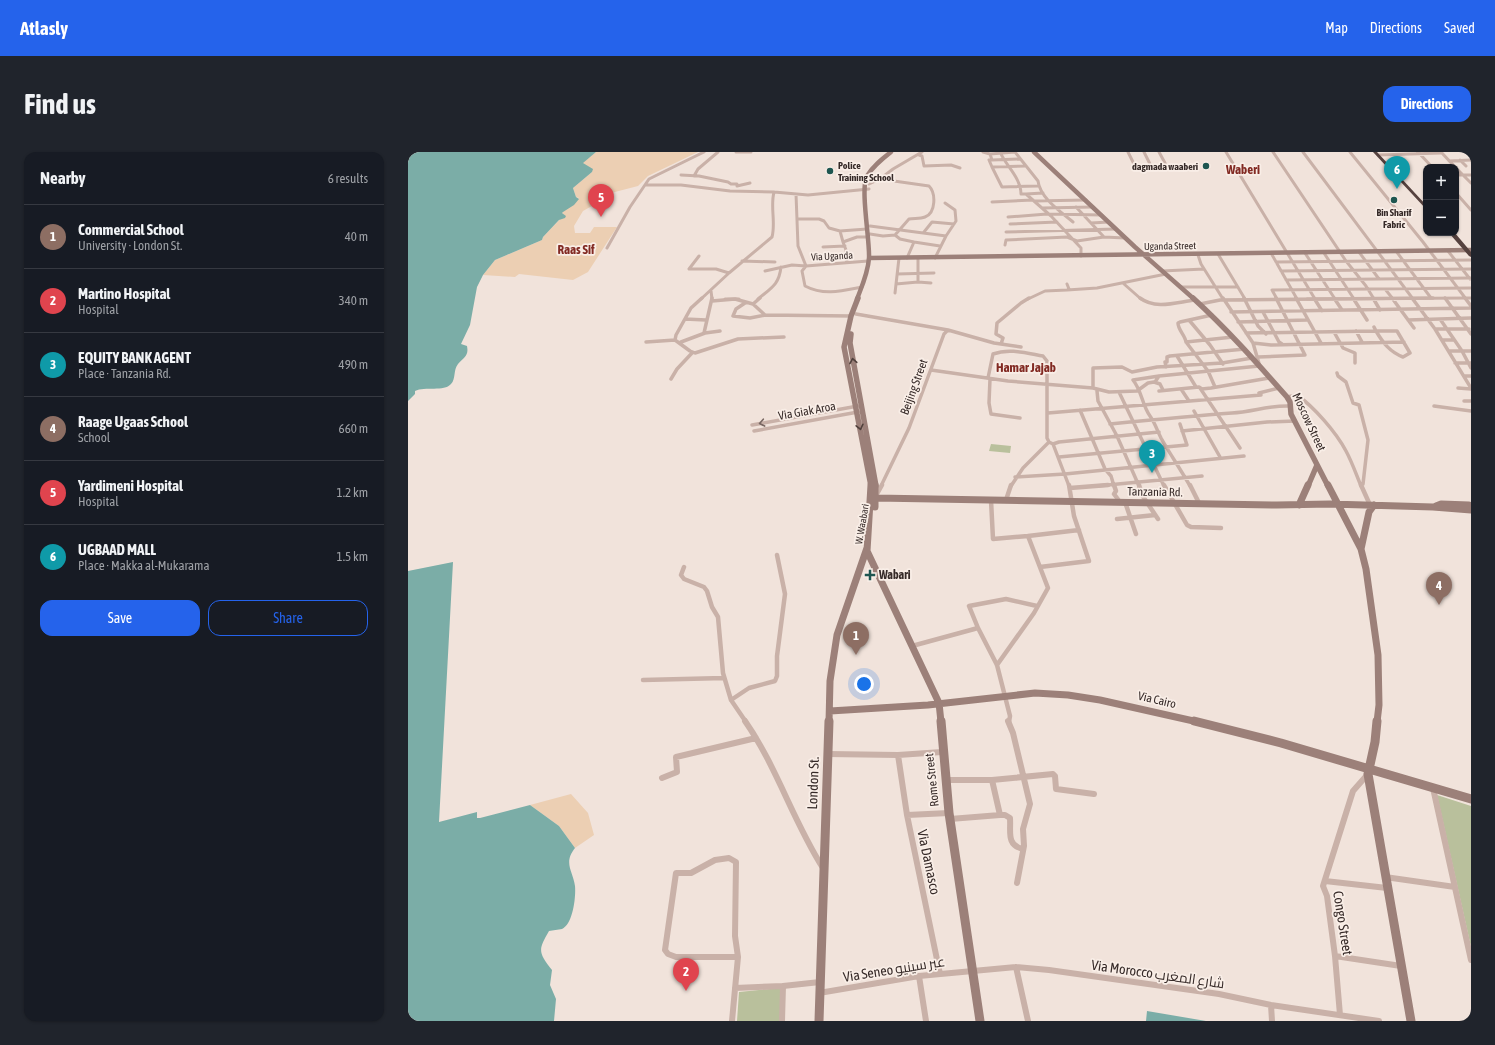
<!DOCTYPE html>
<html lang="en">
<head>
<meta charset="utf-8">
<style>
	body { margin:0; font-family:"Asap Condensed",Cairo,sans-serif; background:#20242c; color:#f1f3f6 }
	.controls { position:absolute; right:12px; top:12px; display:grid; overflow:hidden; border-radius:8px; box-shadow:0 1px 3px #0004 }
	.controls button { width:36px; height:36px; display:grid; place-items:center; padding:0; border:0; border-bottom:1px solid #363941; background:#171b24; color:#f1f3f6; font:20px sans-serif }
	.you { position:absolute; left:456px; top:532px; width:14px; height:14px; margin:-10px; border:3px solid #fff; border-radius:50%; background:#1a73e8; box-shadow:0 0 0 6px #1a73e833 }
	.badge { display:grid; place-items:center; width:26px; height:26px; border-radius:50%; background:#2563eb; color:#fff; font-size:13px; font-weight:700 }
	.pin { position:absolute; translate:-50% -33px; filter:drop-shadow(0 1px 2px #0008) }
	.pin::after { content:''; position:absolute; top:21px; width:14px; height:12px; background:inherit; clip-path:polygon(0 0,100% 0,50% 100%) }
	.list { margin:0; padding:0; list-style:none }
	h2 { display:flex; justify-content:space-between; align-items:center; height:52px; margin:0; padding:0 16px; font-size:17px }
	h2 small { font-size:13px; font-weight:400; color:#9ea1a6 }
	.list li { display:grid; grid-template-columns:26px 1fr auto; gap:12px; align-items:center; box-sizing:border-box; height:64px; padding:0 16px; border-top:1px solid #363941 }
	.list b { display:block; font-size:15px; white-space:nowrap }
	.list p { margin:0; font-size:13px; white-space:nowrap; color:#9ea1a6 }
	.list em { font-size:13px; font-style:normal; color:#9ea1a6 }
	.actions { display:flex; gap:8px; padding:12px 16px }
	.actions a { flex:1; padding:9px 0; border:1px solid #2563eb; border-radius:12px; text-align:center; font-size:14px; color:#2563eb }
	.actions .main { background:#2563eb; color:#fff }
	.map { position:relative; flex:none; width:1063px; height:869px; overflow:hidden; border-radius:12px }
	header { display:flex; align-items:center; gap:24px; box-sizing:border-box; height:56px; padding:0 20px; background:#2563eb; color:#fff }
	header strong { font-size:19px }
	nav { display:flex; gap:22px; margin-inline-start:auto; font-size:14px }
	.intro { display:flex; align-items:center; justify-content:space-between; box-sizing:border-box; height:96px; padding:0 24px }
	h1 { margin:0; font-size:28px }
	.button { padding:10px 18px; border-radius:12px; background:#2563eb; color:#fff; font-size:14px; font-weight:700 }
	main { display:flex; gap:24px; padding:0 24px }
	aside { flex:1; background:#171b24; border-radius:12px; box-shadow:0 1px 3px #0004 }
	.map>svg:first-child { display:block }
</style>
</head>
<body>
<header>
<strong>Atlasly</strong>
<nav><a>Map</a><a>Directions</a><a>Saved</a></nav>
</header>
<div class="intro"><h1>Find us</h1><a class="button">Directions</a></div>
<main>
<aside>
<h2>Nearby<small>6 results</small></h2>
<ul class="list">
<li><span class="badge" style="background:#8d6e63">1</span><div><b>Commercial School</b><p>University · London St.</p></div><em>40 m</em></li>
<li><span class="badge" style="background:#e0444e">2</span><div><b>Martino Hospital</b><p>Hospital</p></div><em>340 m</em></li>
<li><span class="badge" style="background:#0f9aa8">3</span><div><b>EQUITY BANK AGENT</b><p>Place · Tanzania Rd.</p></div><em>490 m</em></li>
<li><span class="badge" style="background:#8d6e63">4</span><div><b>Raage Ugaas School</b><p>School</p></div><em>660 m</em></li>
<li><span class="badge" style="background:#e0444e">5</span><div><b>Yardimeni Hospital</b><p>Hospital</p></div><em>1.2 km</em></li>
<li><span class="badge" style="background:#0f9aa8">6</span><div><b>UGBAAD MALL</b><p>Place · Makka al-Mukarama</p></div><em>1.5 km</em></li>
</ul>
<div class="actions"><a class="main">Save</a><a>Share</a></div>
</aside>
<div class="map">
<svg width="1063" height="869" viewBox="0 0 1063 869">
	<rect width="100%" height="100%" fill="#f1e3db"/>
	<!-- green -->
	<path fill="#b9c09c" d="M583 292 603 294 602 301 581 299Z
		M1029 643 1063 654V795Z
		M373 836 372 869H329L331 840Z"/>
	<!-- sand -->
	<path fill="#eccfb3" d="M188 0H290L240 24 230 34 203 41 198 46 175 59 166 74 167 81H182L186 75H209L180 120 165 128 111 122 107 125 75 123 87 108 134 88 135 85 156 63 154 61 155 59 171 46 168 45 165 36 184 20V17L174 11Z
		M163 642 180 661 186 683 167 696 151 674 122 653Z"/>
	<!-- water -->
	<path fill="#7bada7" d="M0 0H188L175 11 185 17 184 20 165 36 168 45 171 47 166 53 155 60 154 61 158 64 157 66 151 68 135 85 134 88 87 108 75 123 69 135 62 173 53 192 59 194C61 204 56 205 50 212 45 218 48 227 43 232 36 240 17 234 7 239V242L0 249Z
		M45 410 31 670 69 660V666H72L122 653 151 674 167 696C155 711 165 719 167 734 168 745 165 772 154 777 150 778 145 778 141 779 130 798 130 800 144 818L142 833 148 847 146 869H0V419Z
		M739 859 798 869H738Z"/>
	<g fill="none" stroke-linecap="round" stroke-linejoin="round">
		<!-- street-far3 -->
		<path stroke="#c9b1a8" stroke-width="3" d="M328 0H343
			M575 0 582 2
			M592 0C598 14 613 26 613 42H618L643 64 673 96V104
			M607 0 630 29C632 46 653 60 665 70
			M720 0 726 12
			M736 0 742 12
			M751 0 757 11
			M818 0 907 147
			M865 0 938 109 958 134 966 147
			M895 0 1005 147
			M942 0 1015 90 1058 147
			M1010 0 1024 15
			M1033 0 1047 15
			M512 1 511 3 514 4 516 14 543 13 552 16
			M970 3 1033 1
			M584 8 612 7
			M1052 8 1058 14
			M1041 9 1063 8
			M617 14 584 15 594 35 630 34
			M584 15 581 8H584L582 2 607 0
			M1048 16 1063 31
			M273 23 291 24 320 30 323 32H329V34L342 31
			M1048 23H1063
			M286 24 290 17 310 0
			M472 27 521 34C528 41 528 61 517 65 512 67 506 66 501 67L487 83 492 87 506 90 499 106
			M461 32 472 27 485 17 514 0
			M238 33H273L322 39 366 40 400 43 461 37
			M1048 41 1063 58
			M618 42 635 41
			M626 49 678 48
			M584 50 625 48
			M1016 50H1018
			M668 55 696 85
			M634 56 685 55
			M600 65 639 62 694 63
			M389 67H411L416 69 421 76 432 79 459 77
			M683 71 701 70
			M602 72 649 70
			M462 74 538 84
			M432 79 435 90
			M516 80 524 70 546 72
			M598 80 708 77
			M462 82 475 84 487 83
			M506 90 532 94
			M597 93 598 88 659 85 669 89 696 85 717 86
			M415 95 437 94
			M199 96 222 55 241 27 296 0
			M988 99 1023 146
			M1040 99 1062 127
			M951 100 971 127
			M863 101 889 147
			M897 101 927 147
			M916 101 946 147
			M810 102 837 147
			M790 103 793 112 815 147
			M291 104 281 117H308L321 121
			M527 106 538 84 548 69 547 58 537 51
			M334 109 367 110
			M868 110 1063 108
			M439 111 438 98 435 90 449 85H460
			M357 119 384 113 398 114 390 94 388 42
			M754 119 796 117
			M873 119 1063 117
			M489 122 526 121
			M878 128 1063 126
			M510 130 523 131
			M488 132 510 130V106
			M659 132 661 137 659 138 689 136 758 122
			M716 132 733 147
			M454 135C434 139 416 144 397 134L394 119 398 114 460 109
			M772 135H830
			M977 137 985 147
			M303 139 304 147
			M487 141 491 106
			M1037 146 1038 147
			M293 147 321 121 364 85C368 70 362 55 366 40
			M317 147H331
			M350 147C363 136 371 133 373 115
			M620 147 637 139 659 138
			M869 147 864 138 1063 136
			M899 147 1063 146"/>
		<!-- street-far2 -->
		<path stroke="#c9b1a8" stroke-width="3.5" d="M294 146 283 156 268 183 267 188 282 199 287 201 330 187 376 185
			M732 146C748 158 769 150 787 148
			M815 146 845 191 852 215
			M836 146 850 174 858 182
			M888 146 913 191
			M906 146 914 159
			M926 146 934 158
			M945 146 959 168
			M965 146 972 158
			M984 146 1006 176
			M1004 146 1027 177 1063 236
			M1037 146 1063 182
			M1057 146 1063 154
			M304 149 327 147 345 152 352 146
			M337 151 328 157 325 164 342 166 357 163
			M345 152 357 163 443 164
			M792 152 812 148 1025 146
			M823 160 1063 156
			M855 160 871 190 874 192
			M448 162 540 178
			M804 163 772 170 770 171C770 178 777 183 778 190L800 219 807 235
			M277 167 298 168
			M1032 167 1054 199 1063 216
			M781 168 802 193 815 212
			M1000 168 1063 166
			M830 170 899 168
			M966 175 968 179
			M1027 177H1061
			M948 179 954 190
			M968 179H989L1002 201 995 205C982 200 975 191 968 179Z
			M926 180 935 196 947 201V211
			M296 181 304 146
			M838 181 968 179
			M1034 188H1046
			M238 190 267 188
			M273 190 297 181 312 179
			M778 190 825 185
			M845 191 863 193 996 190
			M593 192 595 186 588 182 589 171 613 151 621 146
			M1041 199H1063
			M769 204 788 235
			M850 205 897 203 868 146
			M1047 211H1063
			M758 215 757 210H759V205L762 204 837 197
			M523 218 600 229 685 236 701 240 729 239 740 231 746 230 752 232 755 238
			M929 221 930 224 938 230 945 251 951 253 960 288 955 332
			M751 224 725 228C734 239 734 253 742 264 747 271 749 278 753 286 762 302 773 318 782 334
			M1057 224H1063
			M580 226 585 202C601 196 618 201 635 204L639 209V286L641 290 645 292 661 334
			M263 227 269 217 284 201
			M582 227 581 251 583 262 612 266
			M747 230 751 224 851 214
			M685 236V216L714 215 724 220 749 215 814 211 844 206
			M792 236 832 296
			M1050 236 1063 237
			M773 237 781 249
			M689 239 690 249 709 284 731 334
			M751 239 791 235 794 237 803 236 861 226
			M711 240 756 334
			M879 245 889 243C906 255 928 280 938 299 944 310 948 322 953 334
			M1056 249H1063
			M1026 254 1063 259
			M672 258 697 317 703 324 706 334
			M786 259 812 305
			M640 261 853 243 851 241 871 236
			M702 272C743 268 784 264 824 261 844 260 862 253 882 254
			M344 273 450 254
			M346 279 450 260
			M774 279 859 270 887 269
			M645 292 651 290 751 280
			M651 305 779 293 772 272
			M607 325 657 322 836 304
			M473 334 501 276 536 182 540 178 586 191 613 195
			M603 334 615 316 641 290
			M689 334 794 324"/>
		<!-- street-far1 -->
		<path stroke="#c9b1a8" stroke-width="4.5" d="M706 333 708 339 706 342 712 350
			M731 333 734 343 750 367
			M756 333 779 373 783 375 813 376
			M782 333 791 351
			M953 333 962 353
			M662 336 700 333
			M469 342 474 333
			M583 348 585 387 620 384 640 436 626 461 589 513
			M598 348 603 333
			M717 350 728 382
			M709 367 747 363
			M620 384 671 378
			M276 415 273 423 276 427 296 435 299 439 304 455 310 465 315 521 323 548
			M632 415 681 409 666 364 661 333
			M570 476 561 454 598 447 629 454
			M504 494 570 476 589 513 602 564 601 570
			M235 528 316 526
			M338 570 323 548 341 536 367 529 369 524V504L377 442 369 403"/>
		<!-- street -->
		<path stroke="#c9b1a8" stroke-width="6" d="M337 569C369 615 385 669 415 716
			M600 569 605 581 622 652 615 677 616 694 609 731
			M420 602 490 603 534 600
			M490 603 499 663 532 822
			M254 626 269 620 268 605 348 586
			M538 628H584L645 622 647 624 648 637 686 642
			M584 628 592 663H597L602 666C603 680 598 693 615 697
			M1025 636 1063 808
			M499 663 541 661
			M542 667 592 663
			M321 706 328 710 327 784 330 805H268L260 802 257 798 268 721H283L307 708Z
			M977 725 1047 735
			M917 729 979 736
			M927 804 993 814
			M608 815 620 869
			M511 824 518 869
			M375 834 412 830
			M327 836 375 834 374 869
			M411 841 511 824 608 815 641 818 811 842 863 853 971 869
			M863 853 864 869
			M932 863 927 804 919 744 915 734 945 639 960 622
			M324 869 330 805"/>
		<!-- secondary-far3 -->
		<path stroke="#9c8079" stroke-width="4.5" d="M626 0 727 95 786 147
			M461 106 1063 98
			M449 147C454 134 460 121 461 106 462 89 452 36 459 24 465 14 474 7 483 0"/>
		<!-- secondary-far2 -->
		<path stroke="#9c8079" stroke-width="5.5" d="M450 146 443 164 436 195 463 334
			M785 146C819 177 849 211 879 245L882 250 883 262 920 334
			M443 182 442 191 468 334
			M900 334 909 313"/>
		<!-- secondary-far1 -->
		<path stroke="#9c8079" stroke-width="7" d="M463 333 459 399 531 551 533 570
			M920 333 953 397 958 417 970 503 971 553 969 570
			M468 346 869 353 922 352 1025 355 1063 358
			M891 353 900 333
			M1028 354 1033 352 1061 353
			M467 355V333
			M953 397 961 360 966 353
			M422 559 520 553 627 541 660 543 692 548 790 570
			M421 570 422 529 429 483 459 396"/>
		<!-- secondary -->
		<path stroke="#9c8079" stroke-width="9" d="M533 569 541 661 572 869
			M786 569 873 591 1063 647
			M969 569 967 590 960 622 1003 869
			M411 869 421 569"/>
		<!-- highway -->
		<path fill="#56423f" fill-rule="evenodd" d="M965 0H969L1018 53V57Z
			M1041 81H1047L1063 100V105L1061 104Z"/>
	</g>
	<!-- one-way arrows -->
	<defs><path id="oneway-chevron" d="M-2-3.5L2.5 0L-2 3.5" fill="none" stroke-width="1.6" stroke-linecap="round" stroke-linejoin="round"/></defs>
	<g stroke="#50403c">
		<use href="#oneway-chevron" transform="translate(445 209) rotate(-100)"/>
		<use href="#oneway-chevron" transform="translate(452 275) rotate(77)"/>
	</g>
	<use stroke="#786762" href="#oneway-chevron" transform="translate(354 271) rotate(169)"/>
	<!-- markers -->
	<g fill="#1e5650" stroke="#f9eee7" stroke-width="1.5">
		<circle cx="798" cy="14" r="4"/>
		<circle cx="422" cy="19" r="4"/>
		<circle cx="986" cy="48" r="4"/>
		<path d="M460 417h4v4h4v4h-4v4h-4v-4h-4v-4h4z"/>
	</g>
	<g text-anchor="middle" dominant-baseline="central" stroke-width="3.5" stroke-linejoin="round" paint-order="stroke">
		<!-- far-poi labels -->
		<g font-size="10" font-weight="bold" fill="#362a28" stroke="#f9eee7" text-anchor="start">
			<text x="430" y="13">Police<tspan x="430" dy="12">Training School</tspan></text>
			<text x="790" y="14" text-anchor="end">dagmada waaberi</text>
			<text x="986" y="60" text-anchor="middle">Bin Sharif<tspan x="986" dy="12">Fabric</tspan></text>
		</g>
		<!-- far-street labels -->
		<g font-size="10" fill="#362a28" stroke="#f9eee7">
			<text transform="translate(762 94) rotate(-1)">Uganda Street</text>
			<text transform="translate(424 104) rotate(-3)">Via Uganda</text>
			<text transform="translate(454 372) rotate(-80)">W. Waabari</text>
		</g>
		<!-- street labels -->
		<g font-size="12" fill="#362a28" stroke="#f9eee7">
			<text transform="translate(506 235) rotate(-70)">Beijing Street</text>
			<text transform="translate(399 259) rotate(-10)">Via Giak Aroa</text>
			<text transform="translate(901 270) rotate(65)">Moscow Street</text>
			<text transform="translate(747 340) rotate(1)">Tanzania Rd.</text>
			<text transform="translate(749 548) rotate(13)">Via Cairo</text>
			<text transform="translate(524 628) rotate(-96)">Rome Street</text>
		</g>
		<!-- poi labels -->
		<g font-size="12" font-weight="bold" fill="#362a28" stroke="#f9eee7" text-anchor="start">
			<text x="471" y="423">Wabari</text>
		</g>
		<!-- far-district labels -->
		<g font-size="13" font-weight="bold" fill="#822a23" stroke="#f9eee7">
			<text x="835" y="17">Waberi</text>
			<text x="168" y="97">Raas Sif</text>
			<text x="618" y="215">Hamar Jajab</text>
		</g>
		<!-- near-street labels -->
		<g font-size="14" fill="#362a28" stroke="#f9eee7">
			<text transform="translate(405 631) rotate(-88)">London St.</text>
			<text transform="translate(521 710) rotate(78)">Via Damasco</text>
			<text transform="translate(935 771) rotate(81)">Congo Street</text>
			<text transform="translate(486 817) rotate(-9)">Via Seneo عبر سينيو</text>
			<text transform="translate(750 822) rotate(8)">Via Morocco شارع المغرب</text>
		</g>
	</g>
</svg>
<div class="controls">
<button>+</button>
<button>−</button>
</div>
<div class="you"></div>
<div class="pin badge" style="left:448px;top:503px;background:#8d6e63">1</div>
<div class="pin badge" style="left:278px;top:839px;background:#e0444e">2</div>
<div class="pin badge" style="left:744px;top:321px;background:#0f9aa8">3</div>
<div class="pin badge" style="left:1031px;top:453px;background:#8d6e63">4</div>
<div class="pin badge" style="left:193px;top:65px;background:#e0444e">5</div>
<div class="pin badge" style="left:989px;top:37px;background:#0f9aa8">6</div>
</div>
</main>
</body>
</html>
